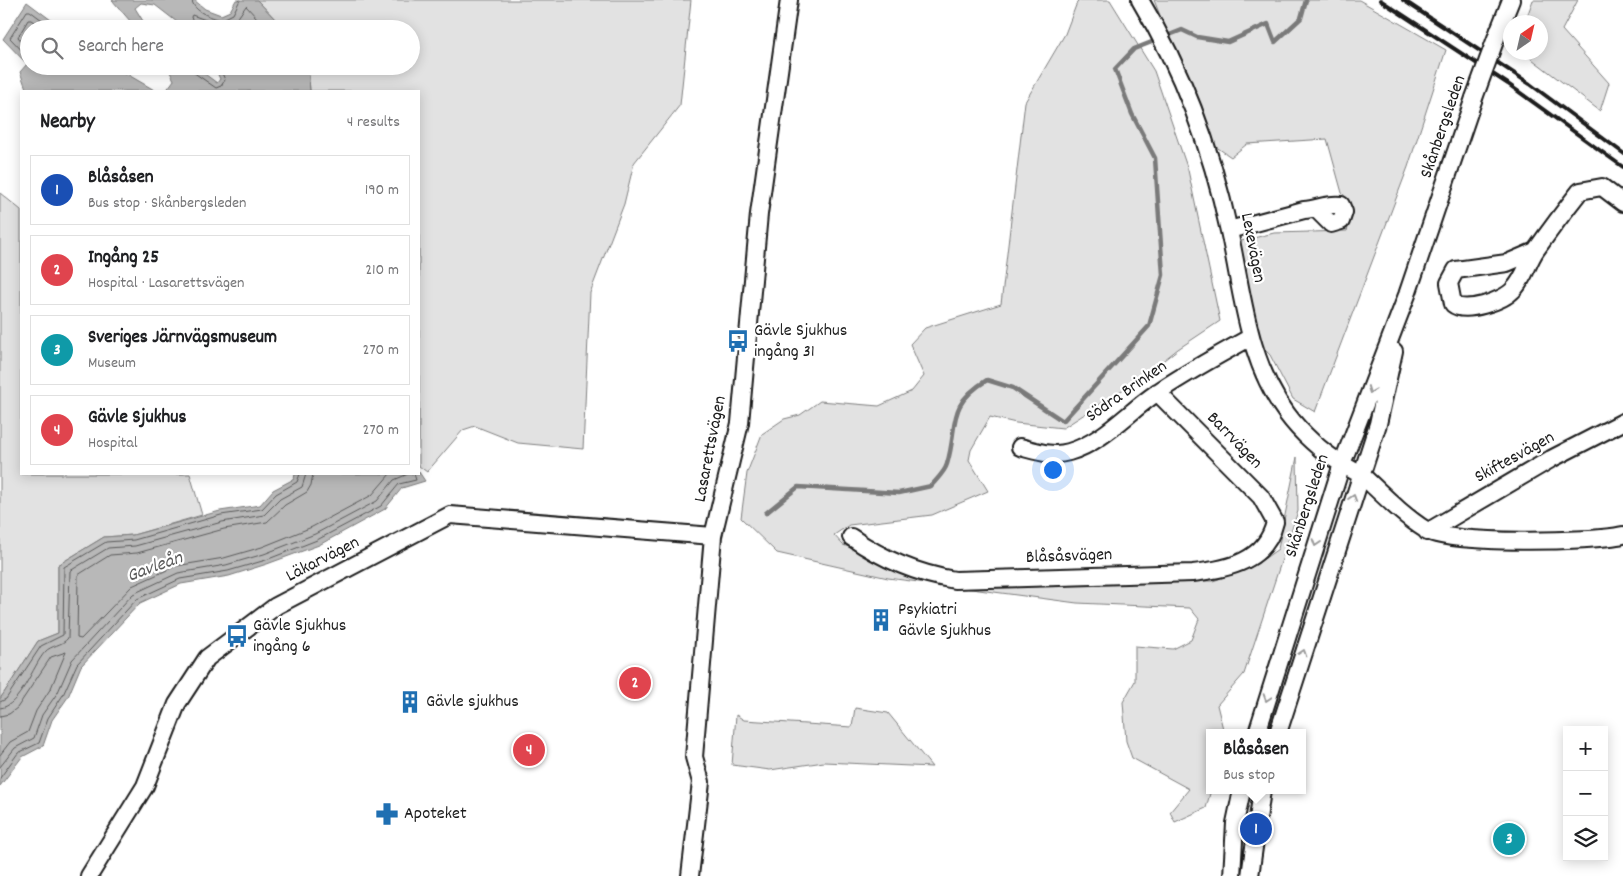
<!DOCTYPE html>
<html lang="en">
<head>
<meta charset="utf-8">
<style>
	body { margin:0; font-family:Dekko,sans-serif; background:#f2f2f2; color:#202124 }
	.controls { position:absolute; right:15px; bottom:15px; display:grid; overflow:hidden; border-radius:0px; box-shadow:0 2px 12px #0003 }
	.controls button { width:45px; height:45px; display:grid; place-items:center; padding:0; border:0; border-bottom:1px solid #e0e0e0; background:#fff; color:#202124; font:25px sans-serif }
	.compass { position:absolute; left:1503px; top:15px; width:45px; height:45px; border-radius:50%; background:#fff; box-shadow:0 2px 12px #0003; rotate:34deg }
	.you { position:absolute; left:1052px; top:469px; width:18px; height:18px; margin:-12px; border:4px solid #fff; border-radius:50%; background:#1a73e8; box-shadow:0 0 0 8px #1a73e833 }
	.badge { display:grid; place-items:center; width:32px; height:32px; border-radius:50%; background:#1f6fb2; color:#fff; font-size:16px; font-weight:700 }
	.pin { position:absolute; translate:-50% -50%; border:2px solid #fff; box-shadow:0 1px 5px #0006 }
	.popup { position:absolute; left:1206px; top:729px; width:100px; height:65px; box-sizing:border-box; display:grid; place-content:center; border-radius:0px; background:#fff; filter:drop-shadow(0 1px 4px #0005); font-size:16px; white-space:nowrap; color:#757577 }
	.popup b { font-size:19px; color:#202124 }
	.popup::after { content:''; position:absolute; left:50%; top:100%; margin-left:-10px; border:10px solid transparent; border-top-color:#fff }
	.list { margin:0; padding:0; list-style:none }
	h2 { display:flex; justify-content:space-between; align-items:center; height:65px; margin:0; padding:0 20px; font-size:21px }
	h2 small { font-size:16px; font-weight:400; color:#757577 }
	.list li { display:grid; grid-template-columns:32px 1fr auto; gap:15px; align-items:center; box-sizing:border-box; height:70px; margin:0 10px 10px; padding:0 10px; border:1px solid #e0e0e0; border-radius:0px }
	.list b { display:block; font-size:19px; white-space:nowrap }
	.list p { margin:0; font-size:16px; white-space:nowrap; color:#757577 }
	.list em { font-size:16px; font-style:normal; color:#757577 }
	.icon { flex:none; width:28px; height:28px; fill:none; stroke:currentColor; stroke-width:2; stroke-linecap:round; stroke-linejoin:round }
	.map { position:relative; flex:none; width:1623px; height:876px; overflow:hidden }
	.search { position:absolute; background:#fff; box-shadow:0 2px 12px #0003; left:20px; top:20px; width:400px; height:55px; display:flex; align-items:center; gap:12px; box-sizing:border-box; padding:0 18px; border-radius:28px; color:#757577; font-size:19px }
	.panel { position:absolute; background:#fff; box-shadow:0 2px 12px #0003; left:20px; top:90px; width:400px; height:385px; border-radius:0px }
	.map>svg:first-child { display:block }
</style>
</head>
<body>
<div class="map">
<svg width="1623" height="876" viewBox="0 0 1623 876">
	<rect width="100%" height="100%" fill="#fff"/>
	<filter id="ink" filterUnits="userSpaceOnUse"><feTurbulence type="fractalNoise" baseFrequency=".02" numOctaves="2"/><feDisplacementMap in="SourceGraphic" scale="10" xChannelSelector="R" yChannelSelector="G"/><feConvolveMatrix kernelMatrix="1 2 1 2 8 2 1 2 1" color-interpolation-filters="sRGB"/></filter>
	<g filter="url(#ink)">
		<!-- green -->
		<path fill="#e2e2e2" stroke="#7f7f7f" d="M257 0H691L680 105 634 163 624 204 590 293 583 449 518 443 475 426 463 430 427 472 419 466V91H310L308 66H411V29H278L276 20Z
			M1078 0H1110L1154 71 1188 170 1220 321 1178 349 1141 378 1063 428 1016 423 990 417 971 450 969 460 988 491 932 515 849 525 834 535 843 545 946 580 1213 581 1254 566 1278 549 1297 457 1298 511 1244 674 1217 705 1224 733H1210L1211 790 1206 808 1175 822 1170 812 1189 789 1132 758 1126 741 1123 702 1135 681V646L1173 649 1191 640 1199 619 1190 608 1077 603 888 578 777 553 741 518 747 473 762 434 784 419 800 415 820 401 879 406 912 391 924 376 910 344 925 328 1001 304 1025 102 1065 34Z
			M1154 0H1359L1446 50 1408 167 1315 412 1293 399 1270 355 1252 336 1233 243 1274 233 1347 231 1353 213 1350 202 1342 193 1327 139 1247 144 1231 157 1209 142Z
			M1533 0H1578L1562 30 1609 83 1600 111 1524 53 1540 52V22H1525Z
			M0 193 21 210V474H190L202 515 133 535 104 537 58 565V633L38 641 0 699Z
			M855 708 888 713 932 767 824 762 770 770 732 765 736 715 744 720 852 727Z"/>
		<!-- water -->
		<path fill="#b8b8b8" stroke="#7a7a7a" d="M112 0H194L205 9 221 15 230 11 236 0H257L276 20 278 29H186L155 5 141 3 135 8 143 21 156 29H137Z
			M27 2 63 29H29V66H113L156 91H27L20 72 27 64 3 39Z
			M167 66H194L217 83 220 79 214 66H308L310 91H166L174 80Z
			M419 472 425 481 402 488 385 509 319 545 267 564 229 576 181 584 140 603 81 666 68 697 52 720 43 746 22 757 0 786V699L38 641 58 633V565L104 537 133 535 220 511 260 505 273 490 294 479 295 474H419Z"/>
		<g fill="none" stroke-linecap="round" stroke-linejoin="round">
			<!-- shore -->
			<path stroke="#5a5a5a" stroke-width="1" d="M192 0C193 12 211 17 221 20L233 14 240 0
				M195 29 191 17 192 15 222 26 237 19 246 6 267 29
				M29 50 18 37 28 20H31L44 29
				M29 58 10 38 27 11H30L54 29
				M191 66 193 72 216 88 221 86 225 80 219 66
				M313 474 311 485 307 492 285 505 267 522 224 529 137 553 110 555 78 575 77 638 81 639 132 586 176 566 224 558 262 547 312 527 372 495 390 474
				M0 702 6 699 41 646 63 635 64 567 106 542 134 540 221 515 262 509 276 494 297 482 300 474
				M0 708C20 707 33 665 45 652 51 645 62 646 68 638L70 571 108 548 135 546 222 522 264 515 280 499 302 487 306 474
				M0 716 9 714 17 708 51 657 66 652 51 688 36 711 28 732 10 742 0 755
				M0 767 15 748 34 738 42 715 58 692 72 660 133 594 178 573 226 565 264 554 315 534 377 501 394 480 408 474
				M0 778 18 753 39 743 48 718 63 695 77 664 137 599 180 579 228 571 266 560 317 540 381 506 399 484 416 480 414 474"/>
			<!-- stream -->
			<path stroke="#7a7a7a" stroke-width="4.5" d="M766 513 798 487 899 493 931 486C936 480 945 472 947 464 959 424 945 406 987 380L1013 388 1063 421 1149 326 1163 275 1155 158 1132 114 1115 69 1134 49 1182 30 1197 37 1228 42 1268 24 1275 42 1301 18 1306 0"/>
			<defs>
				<path id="minor" d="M1140 0C1182 70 1212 151 1229 231 1243 294 1247 360 1287 414 1301 433 1322 452 1342 464 1350 469 1359 473 1366 479 1385 497 1405 517 1426 530 1450 545 1593 542 1623 535
					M1499 30 1511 0
					M1229 230 1304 210C1318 209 1327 203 1341 205L1344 212 1341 221 1331 224 1316 209
					M1535 251 1507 263 1456 270 1449 283 1453 304C1465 314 1503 301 1513 290 1525 278 1527 263 1536 250 1550 230 1565 210 1580 191L1602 187 1623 203
					M1020 447C1036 451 1052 457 1069 452 1103 442 1126 414 1155 394 1185 373 1219 355 1251 337
					M1427 532 1551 459 1623 422
					M851 537C881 558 918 574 955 580L1193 573C1229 569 1266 561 1275 522L1261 497 1157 392
					M1257 733 1342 464 1407 295 1474 98
					M1278 733 1378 424 1394 351
					M89 876 145 786 177 704 207 658 276 606 450 515 713 536
					M690 876 701 782 694 757 713 536 740 423 759 214 789 0
					M1232 876 1235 823 1242 790
					M1250 876 1262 790"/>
			</defs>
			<!-- minor casing -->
			<use href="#minor" stroke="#1c1c1c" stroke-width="20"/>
			<!-- minor -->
			<use href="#minor" stroke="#fff" stroke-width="16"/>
			<!-- rail -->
			<path stroke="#1c1c1c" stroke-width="4" d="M1380 0 1508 84 1623 167
				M1403 0 1530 84 1623 153"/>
			<defs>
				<path id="minor-bridge" d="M1474 98 1499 30"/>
			</defs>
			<!-- minor-bridge casing -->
			<use href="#minor-bridge" stroke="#1c1c1c" stroke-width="20" stroke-linecap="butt"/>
			<!-- minor-bridge -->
			<use href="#minor-bridge" stroke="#fff" stroke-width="16"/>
		</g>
		<!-- one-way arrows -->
		<defs><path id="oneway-chevron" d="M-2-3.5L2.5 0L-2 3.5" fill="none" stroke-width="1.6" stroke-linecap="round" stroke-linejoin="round" transform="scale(1.25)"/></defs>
		<g stroke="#999">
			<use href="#oneway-chevron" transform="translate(1371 390) rotate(111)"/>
			<use href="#oneway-chevron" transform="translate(1353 498) rotate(-72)"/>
			<use href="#oneway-chevron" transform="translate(1316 543) rotate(108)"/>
			<use href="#oneway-chevron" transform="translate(1303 653) rotate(-72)"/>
			<use href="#oneway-chevron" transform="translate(1267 698) rotate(108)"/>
		</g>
	</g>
	<!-- icons -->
	<defs>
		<symbol id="bus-bare" viewBox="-9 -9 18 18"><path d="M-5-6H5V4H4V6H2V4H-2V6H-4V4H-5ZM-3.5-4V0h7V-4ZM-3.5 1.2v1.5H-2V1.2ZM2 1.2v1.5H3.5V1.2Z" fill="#1f6fb2" stroke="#fff" stroke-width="2.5" paint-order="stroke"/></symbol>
		<symbol id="building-bare" viewBox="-9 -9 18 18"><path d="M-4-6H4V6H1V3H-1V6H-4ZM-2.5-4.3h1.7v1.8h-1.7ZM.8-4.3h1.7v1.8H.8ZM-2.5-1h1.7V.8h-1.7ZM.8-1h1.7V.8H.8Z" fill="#1f6fb2" stroke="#fff" stroke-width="2.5" paint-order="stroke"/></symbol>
		<symbol id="pharmacy-bare" viewBox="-9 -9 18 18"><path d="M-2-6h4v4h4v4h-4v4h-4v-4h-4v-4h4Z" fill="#1f6fb2" stroke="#fff" stroke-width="2.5" paint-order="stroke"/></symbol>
	</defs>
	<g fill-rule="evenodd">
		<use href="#bus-bare" x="722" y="325" width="32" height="32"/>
		<use href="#building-bare" x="865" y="604" width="32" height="32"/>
		<use href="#bus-bare" x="221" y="620" width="32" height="32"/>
		<use href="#building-bare" x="394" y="686" width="32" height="32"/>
		<use href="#pharmacy-bare" x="371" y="798" width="32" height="32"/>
	</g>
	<g text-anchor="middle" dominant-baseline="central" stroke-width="4.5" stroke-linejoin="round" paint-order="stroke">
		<!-- street labels -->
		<g font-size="18" fill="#1c1c1c" stroke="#fff">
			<text transform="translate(1444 127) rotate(-71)">Skånbergsleden</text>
			<text transform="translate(1252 248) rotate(79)">Lexevägen</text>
			<text transform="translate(1127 392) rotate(-35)">Södra Brinken</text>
			<text transform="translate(1234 441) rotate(46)">Barrvägen</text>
			<text transform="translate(711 449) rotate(-79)">Lasarettsvägen</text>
			<text transform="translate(1515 458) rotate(-29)">Skiftesvägen</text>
			<text transform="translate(1308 506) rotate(-72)">Skånbergsleden</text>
			<text transform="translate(1069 557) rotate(-2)">Blåsåsvägen</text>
			<text transform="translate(323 560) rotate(-27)">Läkarvägen</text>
		</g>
		<!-- poi labels -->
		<g font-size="18" fill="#1c1c1c" stroke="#fff" text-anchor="start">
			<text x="754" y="331">Gävle Sjukhus<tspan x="754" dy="21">ingång 31</tspan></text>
			<text x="898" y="610">Psykiatri<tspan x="898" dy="21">Gävle Sjukhus</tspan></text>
			<text x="253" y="626">Gävle Sjukhus<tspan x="253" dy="21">ingång 6</tspan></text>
			<text x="426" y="702">Gävle sjukhus</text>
			<text x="404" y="814">Apoteket</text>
		</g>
		<!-- water labels -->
		<g font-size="19" font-style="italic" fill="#5a5a5a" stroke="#fff">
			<text transform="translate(155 568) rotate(-20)">Gavleån</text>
		</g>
	</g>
</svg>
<div class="controls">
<button>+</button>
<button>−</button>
<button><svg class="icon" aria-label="layers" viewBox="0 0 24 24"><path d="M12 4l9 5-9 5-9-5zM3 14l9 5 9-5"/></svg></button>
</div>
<svg class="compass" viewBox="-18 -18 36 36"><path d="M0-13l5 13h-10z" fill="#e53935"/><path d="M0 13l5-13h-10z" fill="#757577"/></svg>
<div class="you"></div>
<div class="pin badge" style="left:1256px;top:829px;background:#1a4fb4">1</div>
<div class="popup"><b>Blåsåsen</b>Bus stop</div>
<div class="pin badge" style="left:635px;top:683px;background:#e0444e">2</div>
<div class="pin badge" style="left:1509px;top:839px;background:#0f9aa8">3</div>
<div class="pin badge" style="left:529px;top:750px;background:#e0444e">4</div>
<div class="search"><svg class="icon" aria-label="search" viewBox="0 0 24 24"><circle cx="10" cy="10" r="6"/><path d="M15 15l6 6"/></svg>Search here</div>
<section class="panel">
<h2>Nearby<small>4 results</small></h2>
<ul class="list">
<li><span class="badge" style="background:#1a4fb4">1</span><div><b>Blåsåsen</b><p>Bus stop · Skånbergsleden</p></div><em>190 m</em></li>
<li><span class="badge" style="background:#e0444e">2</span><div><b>Ingång 25</b><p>Hospital · Lasarettsvägen</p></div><em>210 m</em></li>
<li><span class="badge" style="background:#0f9aa8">3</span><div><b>Sveriges Järnvägsmuseum</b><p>Museum</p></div><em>270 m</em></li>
<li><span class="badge" style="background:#e0444e">4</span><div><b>Gävle Sjukhus</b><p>Hospital</p></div><em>270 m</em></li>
</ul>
</section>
</div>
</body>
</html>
